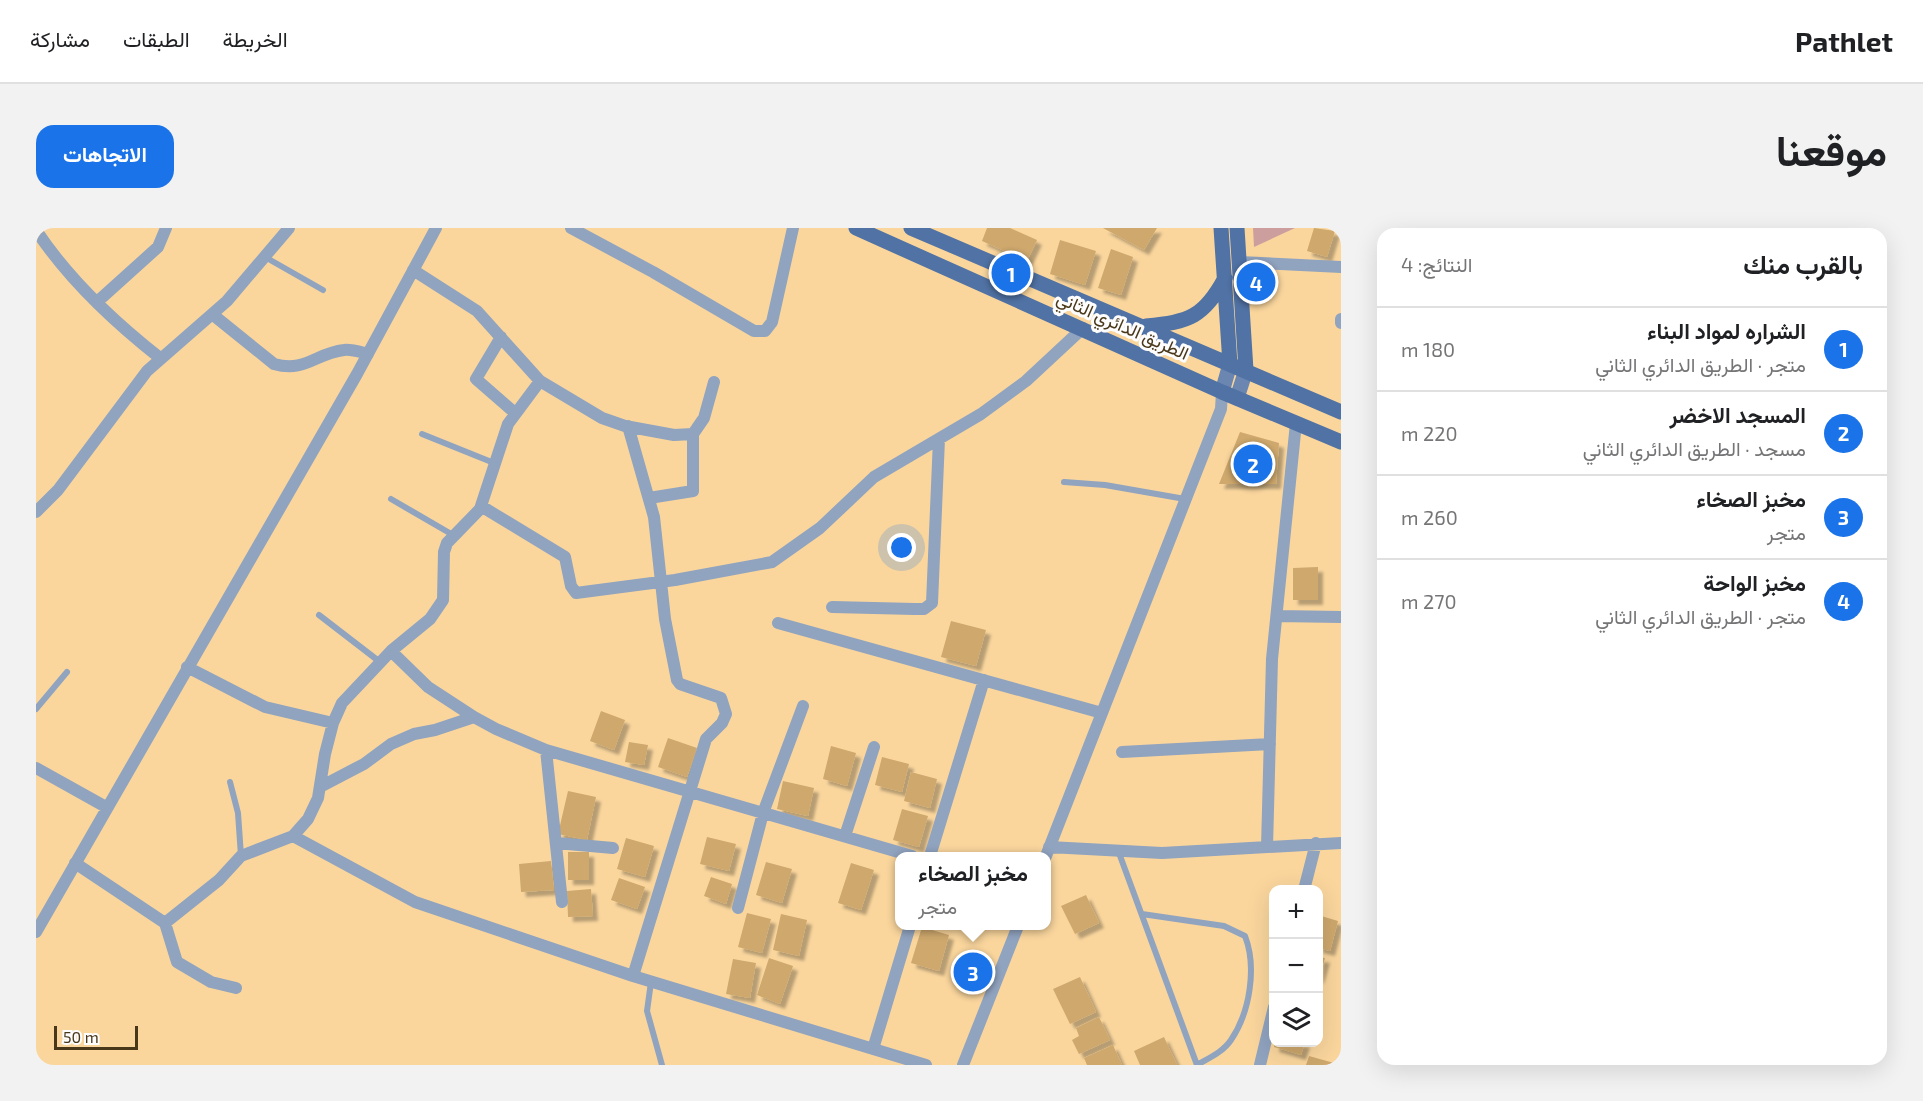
<!DOCTYPE html>
<html lang="ar">
<head>
<meta charset="utf-8">
<style>
	body { margin:0; font-family:"Exo 2",Vazirmatn,sans-serif; background:#f2f2f2; color:#202124; direction:rtl }
	.controls { position:absolute; right:18px; bottom:18px; display:grid; overflow:hidden; border-radius:12px; box-shadow:0 6px 24px #0002 }
	.controls button { width:54px; height:54px; display:grid; place-items:center; padding:0; border:0; border-bottom:2px solid #e0e0e0; background:#fff; color:#202124; font:30px sans-serif }
	.scale { position:absolute; left:18px; bottom:15px; width:84px; box-sizing:border-box; padding-left:6px; border:3px solid #493719; border-top:0; font-size:16px; line-height:21px; white-space:nowrap; color:#493719; -webkit-text-stroke:4px #fdfdfd; paint-order:stroke }
	.you { position:absolute; left:866px; top:320px; width:21px; height:21px; margin:-15px; border:4px solid #fff; border-radius:50%; background:#1a73e8; box-shadow:0 0 0 9px #1a73e833 }
	.badge { display:grid; place-items:center; width:39px; height:39px; border-radius:50%; background:#1a73e8; color:#fff; font-size:20px; font-weight:700 }
	.pin { position:absolute; translate:-50% -50%; border:3px solid #fff; box-shadow:0 2px 6px #0006 }
	.popup { position:absolute; left:859px; top:624px; width:156px; height:78px; box-sizing:border-box; display:grid; place-content:center; border-radius:12px; background:#fff; filter:drop-shadow(0 2px 4px #0005); font-size:20px; white-space:nowrap; color:#757577 }
	.popup b { font-size:22px; color:#202124 }
	.popup::after { content:''; position:absolute; left:50%; top:100%; margin-left:-12px; border:12px solid transparent; border-top-color:#fff }
	.list { margin:0; padding:0; list-style:none }
	h2 { display:flex; justify-content:space-between; align-items:center; height:78px; margin:0; padding:0 24px; font-size:26px }
	h2 small { font-size:20px; font-weight:400; color:#757577 }
	.list li { display:grid; grid-template-columns:39px 1fr auto; gap:18px; align-items:center; box-sizing:border-box; height:84px; padding:0 24px; border-top:2px solid #e0e0e0 }
	.list b { display:block; font-size:22px; white-space:nowrap }
	.list p { margin:0; font-size:20px; white-space:nowrap; color:#757577 }
	.list em { font-size:20px; font-style:normal; color:#757577 }
	.icon { flex:none; width:33px; height:33px; fill:none; stroke:currentColor; stroke-width:2; stroke-linecap:round; stroke-linejoin:round }
	.map { position:relative; flex:none; width:1305px; height:837px; overflow:hidden; direction:ltr; border-radius:18px }
	header { display:flex; align-items:center; gap:36px; box-sizing:border-box; height:84px; padding:0 30px; background:#fff; border-bottom:2px solid #e0e0e0 }
	header strong { font-size:28px }
	nav { display:flex; gap:33px; margin-inline-start:auto; font-size:21px }
	.intro { display:flex; align-items:center; justify-content:space-between; box-sizing:border-box; height:144px; padding:0 36px }
	h1 { margin:0; font-size:42px }
	.button { padding:15px 27px; border-radius:18px; background:#1a73e8; color:#fff; font-size:21px; font-weight:700 }
	main { display:flex; gap:36px; padding:0 36px }
	aside { flex:1; background:#fff; border-radius:18px; box-shadow:0 6px 24px #0002 }
	.map>svg:first-child { display:block }
</style>
</head>
<body>
<header>
<strong>Pathlet</strong>
<nav><a>الخريطة</a><a>الطبقات</a><a>مشاركة</a></nav>
</header>
<div class="intro"><h1>موقعنا</h1><a class="button">الاتجاهات</a></div>
<main>
<aside>
<h2>بالقرب منك<small>النتائج: 4</small></h2>
<ul class="list">
<li><span class="badge">1</span><div><b>الشراره لمواد البناء</b><p>متجر · الطريق الدائري الثاني</p></div><em>180 m</em></li>
<li><span class="badge">2</span><div><b>المسجد الاخضر</b><p>مسجد · الطريق الدائري الثاني</p></div><em>220 m</em></li>
<li><span class="badge">3</span><div><b>مخبز الصخاء</b><p>متجر</p></div><em>260 m</em></li>
<li><span class="badge">4</span><div><b>مخبز الواحة</b><p>متجر · الطريق الدائري الثاني</p></div><em>270 m</em></li>
</ul>
</aside>
<div class="map">
<svg width="1305" height="837" viewBox="0 0 1305 837">
	<defs>
		<filter id="shadow"><feDropShadow dx="5" dy="5" stdDeviation="1.5" flood-color="#0004"/></filter>
	</defs>
	<rect width="100%" height="100%" fill="#fad69d"/>
	<!-- green -->
	<path fill="#cd9e9e" d="M1217 0H1259L1218 19Z"/>
	<!-- building -->
	<path fill="#cea86d" filter="url(#shadow)" d="M951 0H974L1001 12 991 33 946 13Z
		M1067 0H1121L1108 22Z
		M1278 0 1299 3 1291 29 1271 23Z
		M1024 12 1060 23 1049 57 1014 46Z
		M1075 21 1097 29 1085 67 1062 60Z
		M1204 204 1243 215 1240 256H1183Z
		M1282 339V372H1257V340Z
		M915 393 950 402 940 438 905 429Z
		M565 483 589 492 578 522 554 513Z
		M632 510 661 520 651 549 622 539Z
		M593 514 612 517 608 537 589 534Z
		M795 518 820 525 811 558 787 551Z
		M846 529 873 536 866 564 839 557Z
		M875 544 901 551 894 580 868 573Z
		M747 553 778 560 772 588 741 581Z
		M532 563 560 569 551 612 522 606Z
		M866 581 892 588 883 619 857 612Z
		M671 609 700 616 693 643 664 636Z
		M590 610 618 618 609 649 581 641Z
		M532 624H553V652H532Z
		M515 633 518 662 485 664 483 636Z
		M730 634 756 641 746 675 720 667Z
		M815 635 838 642 825 682 802 675Z
		M675 649 696 656 690 676 668 668Z
		M583 650 609 659 601 681 575 672Z
		M555 661 557 688 532 689 531 663Z
		M1050 667 1063 695 1039 706 1025 678Z
		M711 685 735 691 726 725 702 719Z
		M745 686 771 692 763 728 737 722Z
		M1282 687 1302 693 1294 723 1282 720Z
		M886 699 913 707 903 743 875 735Z
		M1282 729 1289 730 1283 751 1282 750Z
		M733 730 757 738 744 776 721 767Z
		M697 731 720 735 714 770 690 766Z
		M1044 749 1060 784 1034 796 1017 761Z
		M1063 789 1074 812 1043 826 1036 812 1043 808 1040 800Z
		M1128 809 1141 837H1104L1098 823Z
		M1239 814H1269L1265 827 1238 819Z
		M1077 817 1086 837H1051L1048 830Z
		M1273 828 1298 835V837H1270Z"/>
	<g fill="none" stroke-linecap="round" stroke-linejoin="round">
		<!-- service -->
		<path stroke="#90a3bf" stroke-width="6" d="M229 29 287 62
			M386 206 458 235
			M1028 254 1069 257 1149 271
			M355 271 417 307
			M283 387 344 434
			M0 481 31 444
			M194 554 202 585 205 628
			M1083 625 1161 837
			M1106 686 1188 698 1209 708C1221 739 1214 784 1195 812 1187 824 1173 830 1161 837
			M615 754 611 783 626 837"/>
		<!-- minor -->
		<path stroke="#90a3bf" stroke-width="12" d="M535 0 617 44 718 103H729L736 94 757 0
			M0 2C33 52 77 93 124 130
			M1203 34 1305 39
			M377 42 441 83 504 153 566 190 589 198 638 207 657 206 668 190 678 154
			M61 74 122 19 130 0
			M176 86 238 136C269 145 280 125 308 122 315 121 324 124 332 126
			M1305 91V95
			M465 109 440 151 479 185
			M592 198 618 289 629 391 641 452 644 456 685 470 690 486 686 495 670 511 597 748
			M613 270 657 263V206
			M445 278 529 329 535 358 540 365 639 352 736 334 784 300 838 249 945 186 990 153 1047 100
			M0 284 22 262 111 143 191 73 253 0
			M796 379 879 381H888L896 375 903 211
			M1241 388 1305 389
			M742 395 1066 485
			M151 439 229 479 297 495
			M438 489 460 501 510 522 876 628
			M510 522 526 674
			M1086 524 1234 516
			M0 540 70 579
			M284 559 328 536 355 516 378 506 399 502 438 489 392 459 355 423
			M257 608 379 674 597 748 890 837
			M809 608 838 519
			M520 615 577 620
			M1013 619 1126 625 1305 615
			M1231 619 1236 431 1260 195
			M894 628 948 452
			M1010 628 1185 181 1186 164
			M39 635 129 695 141 734 175 754 200 760
			M1268 662 1280 615
			M702 680 727 585 767 478
			M129 695 183 652 205 628 257 608 272 591 282 570 289 526 297 495 306 475 355 423 394 391 407 372 408 324 411 315 444 281 472 196 504 153
			M0 704 321 146 400 0
			M837 821 874 698
			M927 837 982 698
			M1224 837 1238 779"/>
		<!-- secondary -->
		<path stroke="#6b86b0" stroke-width="15" d="M1186 164 1194 136
			M1201 170 1210 142"/>
		<!-- primary -->
		<path stroke="#5072a4" stroke-width="15" d="M820 0 1186 164 1305 214
			M875 0 1305 184
			M1185 0 1194 136
			M1201 0 1210 142
			M1110 98C1153 94 1168 89 1189 50"/>
	</g>
	<g text-anchor="middle" dominant-baseline="central" stroke-width="6" stroke-linejoin="round" paint-order="stroke">
		<!-- street labels -->
		<g font-size="18" fill="#493719" stroke="#fdfdfd">
			<text transform="translate(1087 97) rotate(24)">الطريق الدائري الثاني</text>
		</g>
	</g>
</svg>
<div class="controls">
<button>+</button>
<button>−</button>
<button><svg class="icon" aria-label="layers" viewBox="0 0 24 24"><path d="M12 4l9 5-9 5-9-5zM3 14l9 5 9-5"/></svg></button>
</div>
<div class="scale">50 m</div>
<div class="you"></div>
<div class="pin badge" style="left:975px;top:45px">1</div>
<div class="pin badge" style="left:1217px;top:236px">2</div>
<div class="pin badge" style="left:937px;top:744px">3</div>
<div class="popup"><b>مخبز الصخاء</b>متجر</div>
<div class="pin badge" style="left:1220px;top:54px">4</div>
</div>
</main>
</body>
</html>
